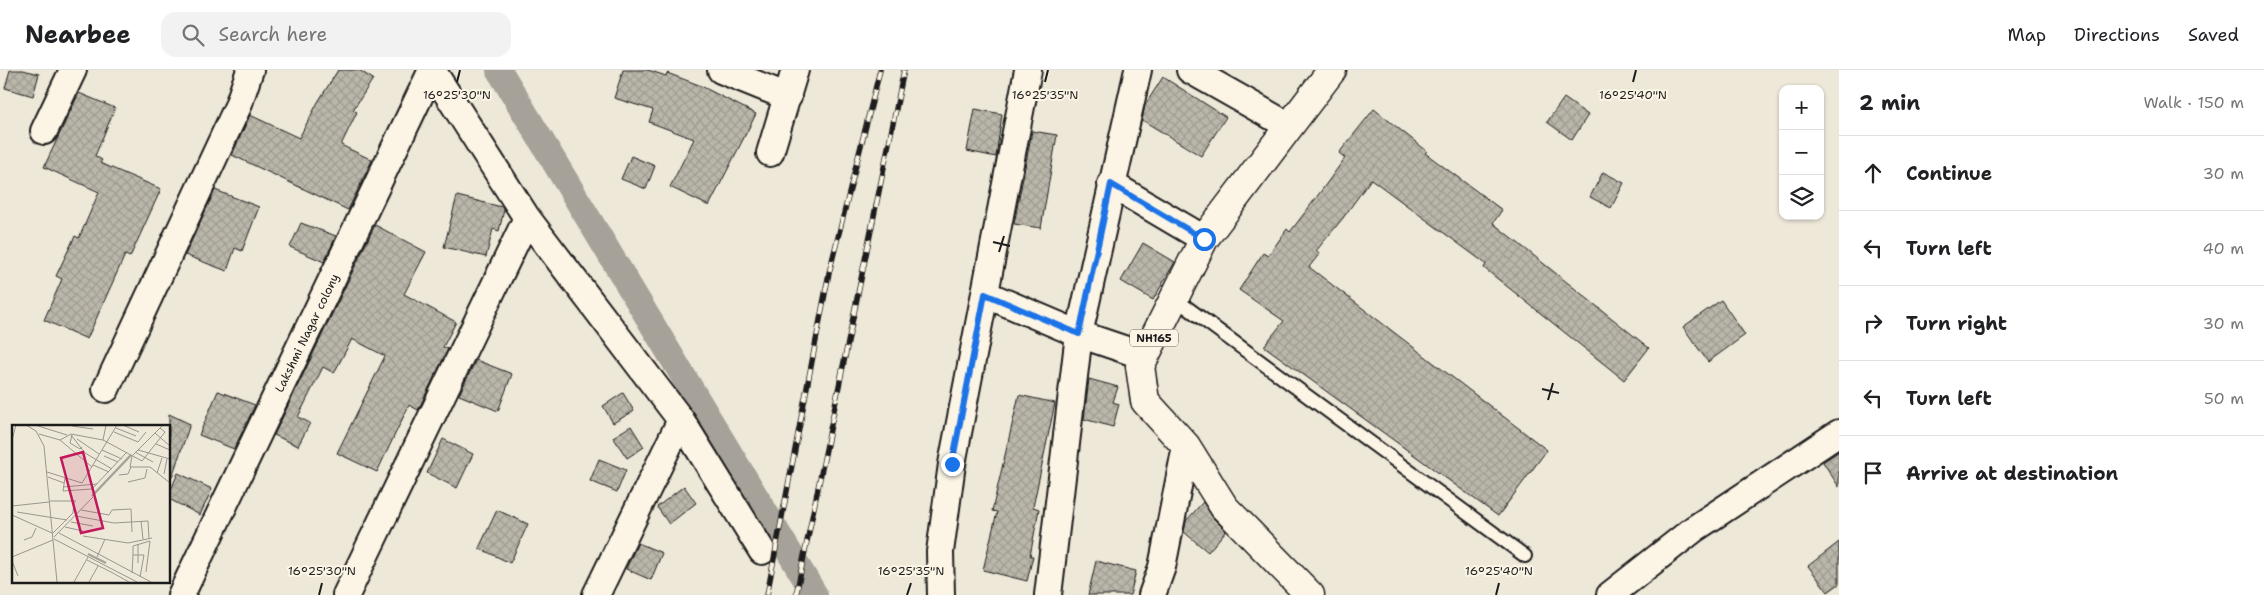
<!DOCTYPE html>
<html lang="en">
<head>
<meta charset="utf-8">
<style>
	body { margin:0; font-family:"Shantell Sans",sans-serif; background:#f2f2f2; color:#202124 }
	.controls { position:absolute; right:15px; top:15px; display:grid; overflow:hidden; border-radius:10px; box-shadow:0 1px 4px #0004 }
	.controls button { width:45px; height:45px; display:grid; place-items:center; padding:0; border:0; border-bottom:1px solid #e0e0e0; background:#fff; color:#202124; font:25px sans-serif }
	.stop { position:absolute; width:15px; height:15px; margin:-11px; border:4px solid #1a73e8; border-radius:50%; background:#fff }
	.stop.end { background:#1a73e8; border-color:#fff; box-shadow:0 1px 5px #0008 }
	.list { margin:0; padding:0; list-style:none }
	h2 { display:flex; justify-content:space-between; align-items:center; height:65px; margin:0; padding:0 20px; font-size:21px }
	h2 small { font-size:16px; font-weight:400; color:#757577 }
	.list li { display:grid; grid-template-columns:32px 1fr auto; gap:15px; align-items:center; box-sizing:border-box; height:75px; padding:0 20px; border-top:1px solid #e0e0e0 }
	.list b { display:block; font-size:19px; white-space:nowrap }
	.list em { font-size:16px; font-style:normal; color:#757577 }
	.icon { flex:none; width:28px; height:28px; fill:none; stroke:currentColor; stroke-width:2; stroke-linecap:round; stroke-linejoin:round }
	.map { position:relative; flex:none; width:1839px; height:525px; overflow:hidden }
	header { display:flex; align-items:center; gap:30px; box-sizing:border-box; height:70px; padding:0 25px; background:#fff; border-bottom:1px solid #e0e0e0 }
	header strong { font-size:24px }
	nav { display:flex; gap:28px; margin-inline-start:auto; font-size:18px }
	.search { width:350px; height:45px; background:#f2f2f2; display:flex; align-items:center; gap:12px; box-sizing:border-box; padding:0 18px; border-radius:15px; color:#757577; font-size:19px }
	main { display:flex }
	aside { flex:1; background:#fff }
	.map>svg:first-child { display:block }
</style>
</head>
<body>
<header>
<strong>Nearbee</strong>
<div class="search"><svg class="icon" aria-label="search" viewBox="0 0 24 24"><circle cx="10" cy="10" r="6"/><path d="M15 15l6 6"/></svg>Search here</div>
<nav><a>Map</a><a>Directions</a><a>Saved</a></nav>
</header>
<main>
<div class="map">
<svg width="1839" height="525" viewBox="0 0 1839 525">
	<defs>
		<pattern id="building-cross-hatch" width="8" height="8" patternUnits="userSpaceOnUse" patternTransform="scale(1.25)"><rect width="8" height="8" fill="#bab6aa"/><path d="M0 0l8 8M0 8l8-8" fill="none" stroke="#9f9c92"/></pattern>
	</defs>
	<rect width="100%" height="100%" fill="#eee8d9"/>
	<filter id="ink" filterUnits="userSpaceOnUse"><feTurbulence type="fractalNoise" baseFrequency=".02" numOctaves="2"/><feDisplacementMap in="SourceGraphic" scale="10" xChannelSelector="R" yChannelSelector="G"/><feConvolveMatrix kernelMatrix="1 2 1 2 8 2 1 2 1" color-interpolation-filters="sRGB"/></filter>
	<g filter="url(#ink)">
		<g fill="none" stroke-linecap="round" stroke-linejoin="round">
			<!-- canal -->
			<path stroke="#a7a299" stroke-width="26" d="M499 0 815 525"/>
		</g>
		<!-- building -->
		<path fill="url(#building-cross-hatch)" stroke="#1c1c1c" d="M10 0H23L39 4 33 26 5 18Z
			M338 0H359L373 9 353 40 357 42 341 75 372 90 348 140 232 85 250 45 299 68 318 32Z
			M623 0H648L666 6 667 3 699 15 756 44 709 136 670 117 694 69 649 52 653 40 614 28Z
			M1163 7 1226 47 1201 86 1142 50 1145 35Z
			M79 23 115 38 95 86 102 90 100 93 161 119 130 187 125 185 87 269 44 250 62 209 56 206 75 166 79 168 99 122 44 97Z
			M1564 28 1588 45 1572 70 1547 52Z
			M975 39 1002 44 996 87 967 81Z
			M1374 39 1427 81 1425 83 1502 140 1493 153 1649 278 1624 310 1484 198 1486 194 1371 109 1343 148 1316 181 1320 183 1309 197 1547 380 1498 446 1264 276 1284 251 1239 220 1263 183 1268 186 1287 159 1290 162 1316 128 1345 88 1339 83Z
			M1032 61 1057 65 1041 158 1014 154Z
			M631 86 655 96 646 119 621 109Z
			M1603 102 1624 113 1611 138 1590 127Z
			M215 120 259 137 242 181 235 178 227 201 185 185Z
			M457 126 502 137 504 140 499 161 493 159 486 187 444 177Z
			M301 153 336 166 324 192 290 177Z
			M375 155 426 182 404 224 456 252 443 277 448 279 418 340 409 335 377 402 337 383 385 286 352 269 334 303 323 297 298 347 310 353 298 376 274 365Z
			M1143 173 1175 192 1153 230 1121 211Z
			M1721 230 1745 265 1708 292 1683 257Z
			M476 290 512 304 498 341 459 325Z
			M1089 309 1118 317 1113 332 1119 334 1113 357 1084 349Z
			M218 321 255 335 234 379 199 365Z
			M623 323 634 341 613 353 603 336Z
			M1019 325 1055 333 1033 437 1039 439 1030 486H1033L1027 511 983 500 997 442 992 441Z
			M169 344 190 354 172 407H169Z
			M631 356 644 377 627 388 613 367Z
			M443 369 473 384 457 418 427 403Z
			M1839 381V417L1823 392Z
			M599 389 626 400 617 422 590 411Z
			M178 403 212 419 200 445 169 429V424Z
			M684 416 696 433 669 454 657 437Z
			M1203 432 1213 448 1226 461 1208 482 1184 462 1186 451Z
			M497 440 528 454 510 493 479 478Z
			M1839 472V514L1828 522 1808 496Z
			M638 473 662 483 651 510 626 499Z
			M1096 491 1136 501 1130 525H1088Z"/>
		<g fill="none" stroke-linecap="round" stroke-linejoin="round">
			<defs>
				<path id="lane" d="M1174 228 1525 486"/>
				<path id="street" d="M432 0 527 148 681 350 762 481
					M721 0 788 27
					M1190 0 1289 56
					M44 61 73 0
					M770 83 795 0
					M1111 114 1204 169
					M985 224 1079 264 1144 286
					M106 319 238 36 250 0
					M181 525 432 0
					M346 525 527 148
					M596 525 681 350
					M941 525 940 482 952 394 1028 0
					M1048 525 1079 264 1138 0
					M1152 525 1162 497 1186 376
					M1610 525 1694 459 1839 363"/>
				<path id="highway" d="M1310 525 1224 437 1186 376 1145 331 1140 296 1204 169 1332 0"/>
			</defs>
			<!-- lane casing -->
			<use href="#lane" stroke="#1c1c1c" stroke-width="16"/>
			<!-- street casing -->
			<use href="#street" stroke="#1c1c1c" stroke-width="30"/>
			<!-- highway casing -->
			<use href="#highway" stroke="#1c1c1c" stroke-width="31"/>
			<!-- lane -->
			<use href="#lane" stroke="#fcf5e5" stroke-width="12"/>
			<!-- street -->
			<use href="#street" stroke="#fcf5e5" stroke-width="26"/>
			<!-- highway -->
			<use href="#highway" stroke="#fcf5e5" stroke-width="28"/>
			<defs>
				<path id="rail" d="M767 525 829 203 880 0
					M796 525 904 0"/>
			</defs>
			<!-- rail casing -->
			<use href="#rail" stroke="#1c1c1c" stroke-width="5.5"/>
			<!-- rail -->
			<use href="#rail" stroke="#fcf5e5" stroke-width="4" stroke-dasharray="11" stroke-linecap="butt"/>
		</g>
	</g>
	<g fill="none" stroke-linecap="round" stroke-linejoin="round" filter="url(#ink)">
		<!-- route -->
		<path stroke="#1a73e8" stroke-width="6" d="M952 394 985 224 1079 264 1111 114 1204 169"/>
	</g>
	<!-- ticks -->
	<path fill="none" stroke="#1c1c1c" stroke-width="2" d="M457 12 460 0M1045 12 1048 0M1633 12 1636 0M993 172 1010 176M999 182 1004 166M1542 319 1559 323M1548 330 1553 313M319 525 322 513M907 525 911 513M1496 525 1499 513"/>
	<g text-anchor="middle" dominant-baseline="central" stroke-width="4" stroke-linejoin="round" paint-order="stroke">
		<!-- shield labels -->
		<rect fill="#fcf5e5" stroke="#5f5d58" stroke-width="1" x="1130" y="259.5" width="48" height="17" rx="4"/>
		<g font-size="11" font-weight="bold" fill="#1c1c1c">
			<text x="1154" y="268">NH165</text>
		</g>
		<!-- street labels -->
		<g font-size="12" fill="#1c1c1c" stroke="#fcf5e5">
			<text transform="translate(307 263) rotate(-64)">Lakshmi Nagar colony</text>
		</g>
	</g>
	<!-- overview -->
	<g transform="translate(12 355)">
		<rect width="158" height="158" fill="#eee8d9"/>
		<path fill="none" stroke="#a7a299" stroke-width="2.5" d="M80 71 119 30M76 129 94 138"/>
		<path fill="none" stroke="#9a968d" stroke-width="1" d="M14 0 24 6 32 21 45 157M23 0 55 10M111 0 127 7M151 0 120 31 118 42H138L158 58M60 1 81 4M104 3 124 11M102 7 126 17 134 7M143 8 158 21M27 9 48 15 59 9 91 15 130 36 153 7 148 3M59 10 73 28 100 44M60 10 58 18 68 24 70 22M65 14 87 29M0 15 4 0M48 15 80 42M91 15 94 0M144 19 158 25M90 25 110 34M126 25 158 34M123 27 141 37M92 31 106 37M81 40 97 47M35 47 70 58 105 0M145 48 150 33M152 49 155 34M107 50 116 49 119 42M36 52 52 58M53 53 51 66 80 64 115 27M116 57 133 53 135 44M51 62 85 59M38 76H64M0 81 37 77M69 85 97 90 100 85 119 84 120 107M5 87 55 95M0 90 40 108M64 91 102 98 136 96 137 113M129 96 131 114M59 97 81 101M53 102 71 106M41 108 61 88 62 76M47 108 139 157M71 111 116 118 140 113M42 112 81 72M42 114 125 157M12 115 20 112 24 103M121 121 138 116 134 147M121 121V130H132L128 152M0 132 41 115M85 132 93 114M75 135 99 147M0 136 6 151M126 138V119M99 147 117 157M120 148 121 130M62 157 76 132M77 157 86 141"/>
		<path fill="#c2185b" fill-opacity="0.15" stroke="#c2185b" stroke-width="2.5" d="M71 27 91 103 69 108 49 33Z"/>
		<rect width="158" height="158" fill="none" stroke="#1c1c1c" stroke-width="2.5"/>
	</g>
	<g font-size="12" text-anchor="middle" fill="#1c1c1c" stroke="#fcf5e5" stroke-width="4" stroke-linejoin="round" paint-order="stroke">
		<text x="457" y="29">16°25'30"N</text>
		<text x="1045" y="29">16°25'35"N</text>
		<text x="1633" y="29">16°25'40"N</text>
		<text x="322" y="505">16°25'30"N</text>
		<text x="911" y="505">16°25'35"N</text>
		<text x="1499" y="505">16°25'40"N</text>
	</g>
</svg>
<div class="controls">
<button>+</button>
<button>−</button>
<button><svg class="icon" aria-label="layers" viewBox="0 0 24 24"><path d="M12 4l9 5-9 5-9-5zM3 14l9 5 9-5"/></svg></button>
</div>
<div class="stop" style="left:1204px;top:169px"></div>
<div class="stop end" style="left:952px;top:394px"></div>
</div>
<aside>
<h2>2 min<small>Walk · 150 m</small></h2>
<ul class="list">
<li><svg class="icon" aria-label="ahead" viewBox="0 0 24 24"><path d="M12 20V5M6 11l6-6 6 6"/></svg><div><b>Continue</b></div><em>30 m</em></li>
<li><svg class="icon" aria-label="left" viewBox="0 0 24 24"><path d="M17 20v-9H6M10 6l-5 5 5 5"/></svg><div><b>Turn left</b></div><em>40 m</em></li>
<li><svg class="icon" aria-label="right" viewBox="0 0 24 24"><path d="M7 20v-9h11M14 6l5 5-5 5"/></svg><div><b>Turn right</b></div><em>30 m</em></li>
<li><svg class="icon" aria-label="left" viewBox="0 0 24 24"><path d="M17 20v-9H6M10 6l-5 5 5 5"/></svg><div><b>Turn left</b></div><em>50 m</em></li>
<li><svg class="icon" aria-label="arrive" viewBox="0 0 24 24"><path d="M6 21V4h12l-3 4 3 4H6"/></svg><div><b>Arrive at destination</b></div></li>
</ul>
</aside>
</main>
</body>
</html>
